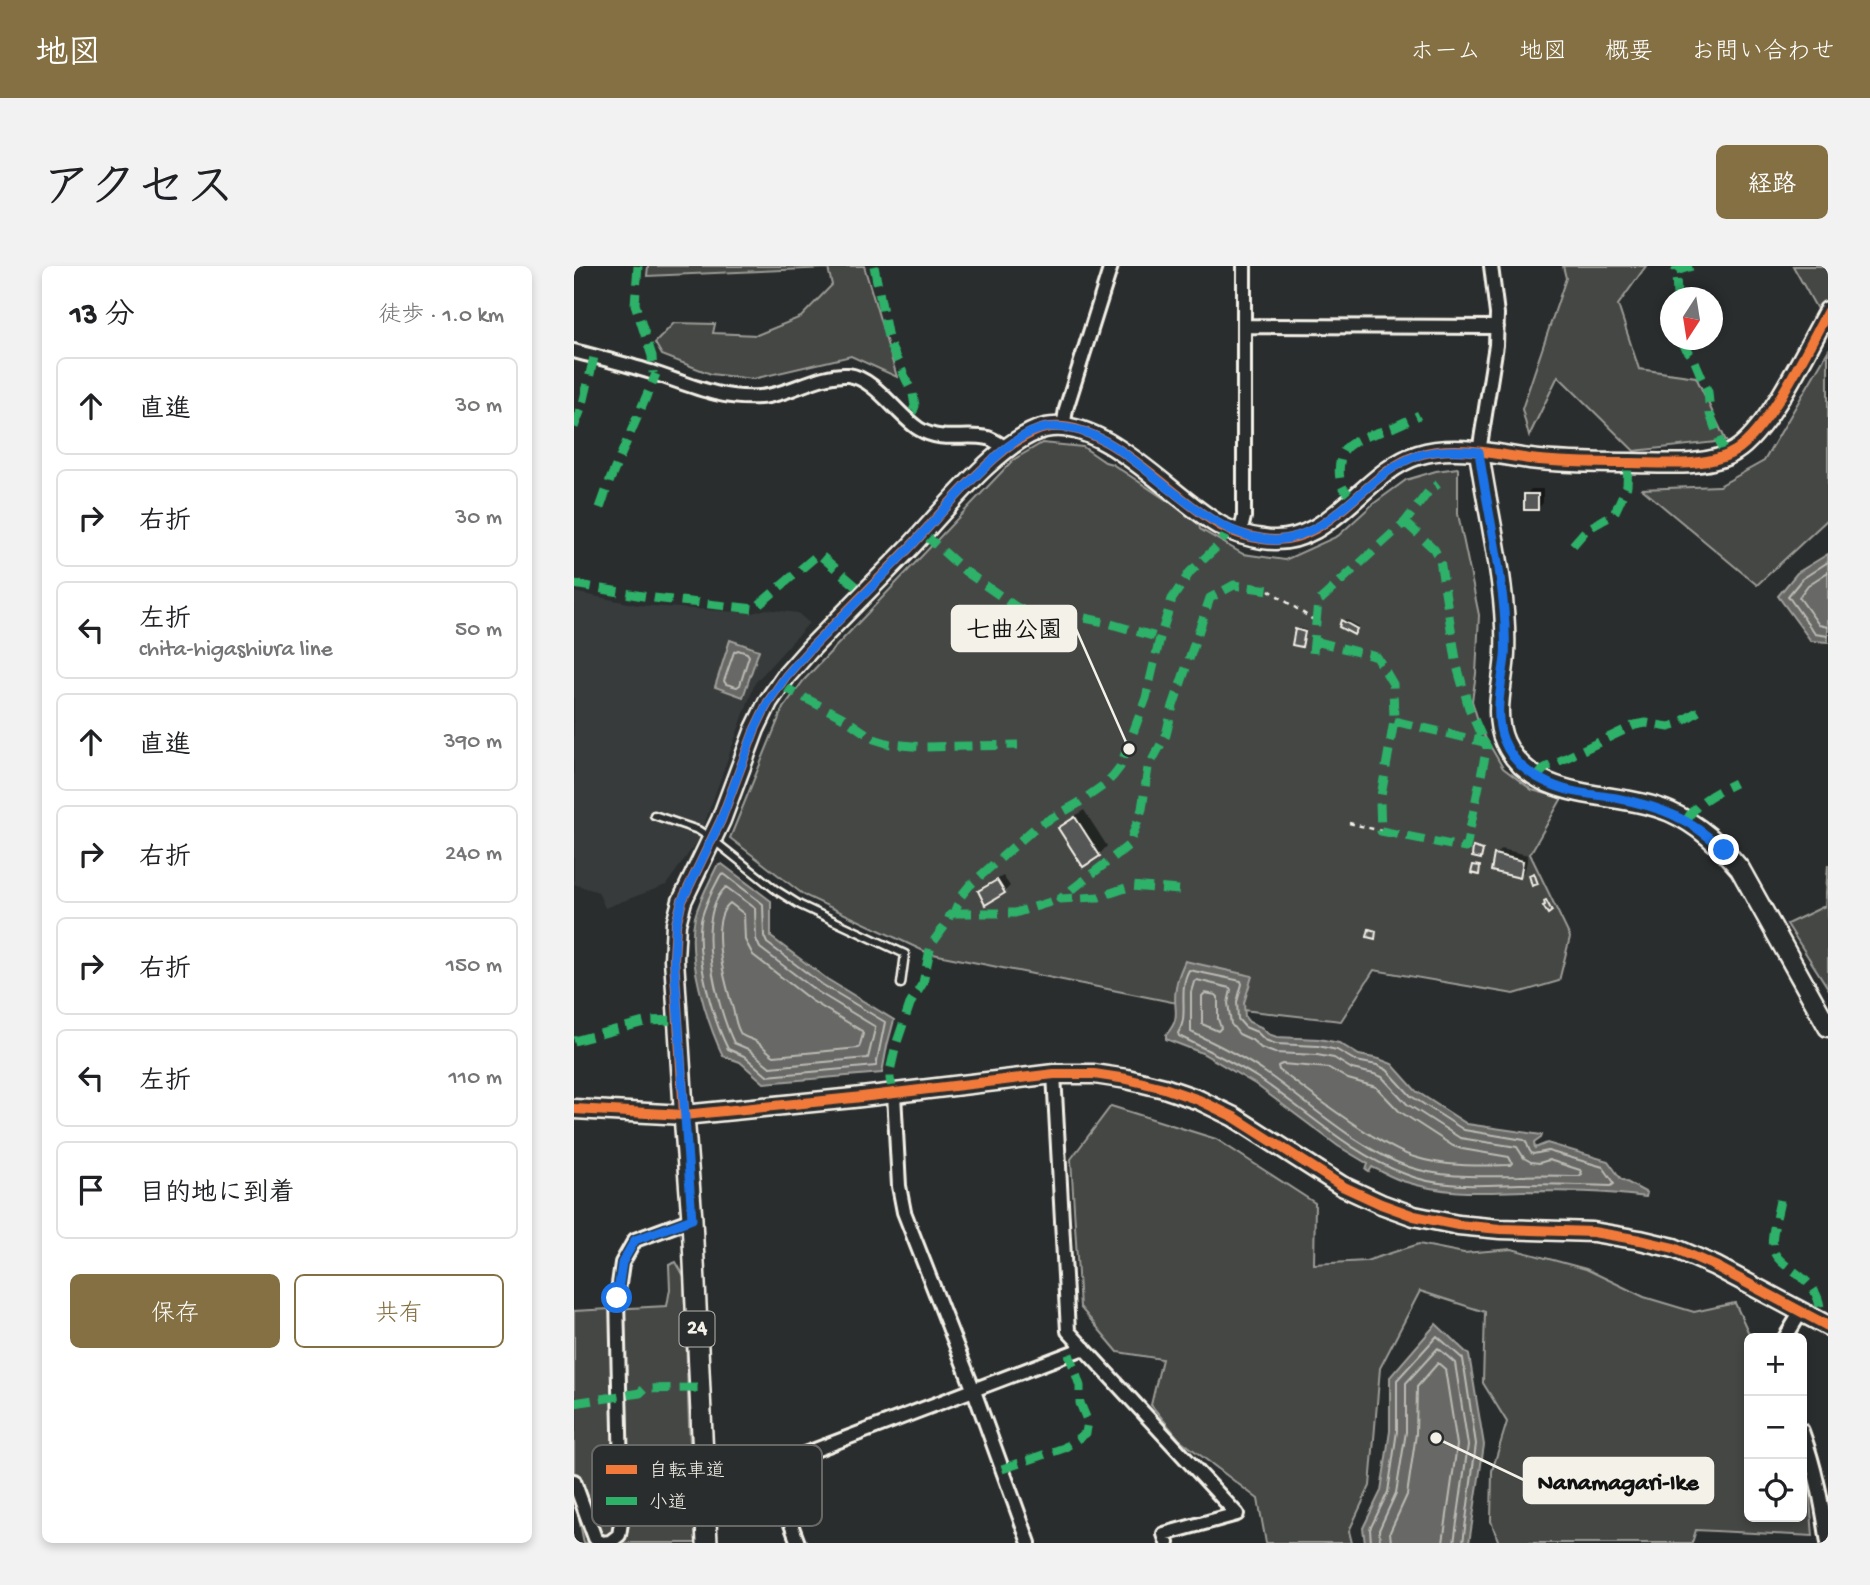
<!DOCTYPE html>
<html lang="ja">
<head>
<meta charset="utf-8">
<style>
	body { margin:0; font-family:"Gochi Hand","Klee One",sans-serif; background:#f2f2f2; color:#202124 }
	.controls { position:absolute; right:21px; bottom:21px; display:grid; overflow:hidden; border-radius:10px; box-shadow:0 4px 10px #0003 }
	.controls button { width:63px; height:63px; display:grid; place-items:center; padding:0; border:0; border-bottom:2px solid #e0e0e0; background:#fff; color:#202124; font:35px sans-serif }
	.compass { position:absolute; left:1086px; top:21px; width:63px; height:63px; border-radius:50%; background:#fff; box-shadow:0 4px 10px #0003; rotate:192deg }
	.stop { position:absolute; width:21px; height:21px; margin:-16px; border:5px solid #1a73e8; border-radius:50%; background:#fff }
	.stop.end { background:#1a73e8; border-color:#fff; box-shadow:0 2px 7px #0008 }
	.list { margin:0; padding:0; list-style:none }
	h2 { display:flex; justify-content:space-between; align-items:center; height:91px; margin:0; padding:0 28px; font-size:30px }
	h2 small { font-size:23px; font-weight:400; color:#757577 }
	.list li { display:grid; grid-template-columns:46px 1fr auto; gap:21px; align-items:center; box-sizing:border-box; height:98px; margin:0 14px 14px; padding:0 14px; border:2px solid #e0e0e0; border-radius:10px }
	.list b { display:block; font-size:26px; white-space:nowrap }
	.list p { margin:0; font-size:23px; white-space:nowrap; color:#757577 }
	.list em { font-size:23px; font-style:normal; color:#757577 }
	.actions { display:flex; gap:14px; padding:21px 28px }
	.actions a { flex:1; padding:16px 0; border:2px solid #847042; border-radius:10px; text-align:center; font-size:24px; color:#847042 }
	.actions .main { background:#847042; color:#fff }
	.icon { flex:none; width:38px; height:38px; fill:none; stroke:currentColor; stroke-width:2; stroke-linecap:round; stroke-linejoin:round }
	.map { position:relative; flex:none; width:1254px; height:1277px; overflow:hidden; border-radius:10px }
	header { display:flex; align-items:center; gap:42px; box-sizing:border-box; height:98px; padding:0 35px; background:#847042; color:#fff }
	header strong { font-size:33px }
	nav { display:flex; gap:38px; margin-inline-start:auto; font-size:24px }
	.intro { display:flex; align-items:center; justify-content:space-between; box-sizing:border-box; height:168px; padding:0 42px }
	h1 { margin:0; font-size:49px }
	.button { padding:18px 32px; border-radius:10px; background:#847042; color:#fff; font-size:24px; font-weight:700 }
	main { display:flex; gap:42px; padding:0 42px }
	aside { flex:1; background:#fff; border-radius:10px; box-shadow:0 4px 10px #0003 }
	.map>svg:first-child { display:block }
</style>
</head>
<body>
<header>
<strong>地図</strong>
<nav><a>ホーム</a><a>地図</a><a>概要</a><a>お問い合わせ</a></nav>
</header>
<div class="intro"><h1>アクセス</h1><a class="button">経路</a></div>
<main>
<aside>
<h2>13 分<small>徒歩 · 1.0 km</small></h2>
<ul class="list">
<li><svg class="icon" aria-label="ahead" viewBox="0 0 24 24"><path d="M12 20V5M6 11l6-6 6 6"/></svg><div><b>直進</b></div><em>30 m</em></li>
<li><svg class="icon" aria-label="right" viewBox="0 0 24 24"><path d="M7 20v-9h11M14 6l5 5-5 5"/></svg><div><b>右折</b></div><em>30 m</em></li>
<li><svg class="icon" aria-label="left" viewBox="0 0 24 24"><path d="M17 20v-9H6M10 6l-5 5 5 5"/></svg><div><b>左折</b><p>chita-higashiura line</p></div><em>50 m</em></li>
<li><svg class="icon" aria-label="ahead" viewBox="0 0 24 24"><path d="M12 20V5M6 11l6-6 6 6"/></svg><div><b>直進</b></div><em>390 m</em></li>
<li><svg class="icon" aria-label="right" viewBox="0 0 24 24"><path d="M7 20v-9h11M14 6l5 5-5 5"/></svg><div><b>右折</b></div><em>240 m</em></li>
<li><svg class="icon" aria-label="right" viewBox="0 0 24 24"><path d="M7 20v-9h11M14 6l5 5-5 5"/></svg><div><b>右折</b></div><em>150 m</em></li>
<li><svg class="icon" aria-label="left" viewBox="0 0 24 24"><path d="M17 20v-9H6M10 6l-5 5 5 5"/></svg><div><b>左折</b></div><em>110 m</em></li>
<li><svg class="icon" aria-label="arrive" viewBox="0 0 24 24"><path d="M6 21V4h12l-3 4 3 4H6"/></svg><div><b>目的地に到着</b></div></li>
</ul>
<div class="actions"><a class="main">保存</a><a>共有</a></div>
</aside>
<div class="map">
<svg width="1254" height="1277" viewBox="0 0 1254 1277">
	<rect width="100%" height="100%" fill="#2a2d2e"/>
	<filter id="ink" filterUnits="userSpaceOnUse"><feTurbulence type="fractalNoise" baseFrequency=".0143" numOctaves="2"/><feDisplacementMap in="SourceGraphic" scale="14" xChannelSelector="R" yChannelSelector="G"/><feConvolveMatrix kernelMatrix="1 2 1 2 8 2 1 2 1" color-interpolation-filters="sRGB"/></filter>
	<g filter="url(#ink)">
		<!-- built -->
		<path fill="#373a3a" d="M0 326 64 339 178 347 192 343 224 347 235 357 181 417 125 573 92 619 31 642 24 626 0 618Z"/>
		<!-- green -->
		<path fill="#444645" stroke="#9c9c96" stroke-width="2" d="M74 0H290L323 111 277 90 179 113 137 108 88 89 81 77 100 57 141 58 139 67 183 69 227 51 258 19 254 2 73 10Z
			M989 0H1072L1044 39 1065 103 1122 111 1152 175 1060 185 984 110 955 170 948 143 992 12Z
			M1219 0H1254V63Z
			M1254 85V253L1183 319 1068 223 1145 220 1190 195Z
			M468 177 509 181 531 196 538 198 624 255 626 263 669 288 711 294 764 270 799 238 832 214 862 205 884 202V248L905 349 902 408 898 435 907 464 929 502 958 524 988 532 956 588 996 671 985 715 940 728 800 704 767 755 598 736 354 687 230 629 156 572 209 442 230 414 439 194Z
			M1254 599V722L1213 658 1251 640Z
			M537 840 642 873 741 937 740 998 792 995 845 978 890 987 938 983 1012 1003 1070 1031 1120 1046 1161 1037 1177 1072H1175V1251H1228V1198L1235 1221 1239 1270 1122 1264 1118 1277H925L917 1255 918 1205 933 1156 909 1117 911 1046 846 1025 806 1102 796 1220 775 1265 778 1277H692L684 1233 605 1173 577 1139 588 1093 544 1086 506 1041 497 893Z
			M102 996 110 1010 115 1159 122 1277H10L0 1228V1045L93 1040 96 1023 95 999Z"/>
		<!-- water -->
		<path fill="#676866" stroke="#9f9f9a" stroke-width="2" d="M1254 288V376L1237 375 1204 330 1223 307Z
			M156 374 185 384 169 431 141 421Z
			M148 598 197 635V671L253 713 320 754 313 780 308 807 190 817 166 796 149 790C132 754 112 690 121 651 126 632 135 617 143 600Z
			M611 695 678 710 670 737 671 751 675 756 687 761 694 768 703 771 745 773 765 777 785 789 805 793 818 798 842 825 893 858 968 869 967 872 960 877 961 882 973 877 1034 895 1047 913 1073 927 1072 931C1031 925 990 925 949 925 907 926 873 929 832 916 820 913 809 906 798 901L795 906 792 904 794 898 764 880 681 818 628 787 592 773V769C609 750 598 743 602 722 603 712 607 704 611 695Z
			M862 1058 895 1089 910 1179 895 1277H791L789 1262 807 1225 816 1165V1111Z"/>
		<!-- shadow -->
		<path fill="#0007" d="M957 223H969V237L963 243 952 229Z
			M771 353 784 360 782 364 767 360Z
			M725 362 732 364 730 377 727 379 723 364Z
			M510 544 533 580 525 589 486 563 495 554Z
			M927 583 954 589 951 604 945 610 922 589Z
			M429 610 436 620 430 626 412 637 406 625 411 620Z"/>
		<g fill="none" stroke-linecap="round" stroke-linejoin="round">
			<!-- shore -->
			<path stroke="#bcbab4" stroke-width="2" d="M1254 296 1228 313 1214 330 1241 368 1254 370
				M1254 306 1234 319 1225 331 1245 359 1254 361
				M164 384 173 387 175 390 166 419 163 421 152 418 150 415 160 386Z
				M150 608 189 638 190 670 193 677 249 719 311 756 302 800 193 810 170 790 154 783C138 751 121 691 127 655 130 639 139 624 146 610Z
				M152 621 181 642 182 673 186 682 244 726 300 760 301 763 294 792 196 801 174 783 160 777C143 742 119 651 152 621Z
				M156 637 170 648 171 674 179 689 238 735 288 765 289 768 285 782 200 790C194 786 189 780 183 776 179 773 172 772 168 769 162 763 161 750 159 743 152 719 133 655 156 637Z
				M615 704 667 715 668 718 663 736 664 753 671 761 683 766 691 774 702 778 744 780 763 784 782 795 803 799 813 804 837 830 890 864 950 874C955 877 953 885 959 888L974 885 1029 901 1039 915 1040 918 1037 920C1007 919 976 918 946 918 908 919 867 923 831 908 775 887 733 845 684 812 659 796 632 783 605 770L604 767C616 749 603 726 615 704Z
				M623 714 656 722 657 724 654 737 657 758 665 768 678 774 687 782 701 787 743 789 760 792 778 803 800 808 808 811 833 838 886 872 943 881 950 892 957 896 965 897 975 894 1006 904 1008 908 1005 910C985 910 966 909 946 910 909 910 871 913 835 901 784 883 736 838 692 807 669 791 643 778 617 766V726L620 716Z
				M631 727 642 729 644 731V753L647 762 644 765 628 758V730Z
				M708 798 755 802 774 813 802 821 825 845 879 880 888 883 935 891 938 897 936 899C903 900 871 901 840 891 824 886 810 877 797 869 765 850 735 826 705 804L704 800Z
				M797 1277 796 1263 814 1226 823 1165V1114L863 1070 889 1093 902 1178 889 1277
				M806 1277 805 1264 822 1227 832 1166V1117L864 1082 881 1097 894 1179 880 1277
				M817 1277 816 1266 833 1229 842 1168 843 1121 864 1097 871 1103 883 1179 869 1277"/>
		</g>
		<!-- building -->
		<path fill="#555756" stroke="#f4f1e8" stroke-width="2" d="M950 228H964V244H950Z
			M767 354 783 363 780 369 765 361Z
			M721 363 731 366 728 381 718 379Z
			M501 551 526 590 509 601 484 562Z
			M899 581 909 584 907 593 898 591Z
			M920 588 949 595 946 612 917 605Z
			M899 599 906 600 905 609 897 607Z
			M960 607 964 618 958 620 955 609Z
			M423 614 431 627 411 639 404 625Z
			M972 634 978 645 974 648 969 640 971 639 970 635Z
			M795 663 802 665 801 673 793 671Z"/>
		<g fill="none" stroke-linecap="round" stroke-linejoin="round">
			<defs>
				<path id="lane" d="M80 549 124 564 138 573 202 624 226 639 331 688 327 718"/>
				<path id="street" d="M670 60 923 61
					M0 85C26 92 52 98 77 106 114 118 146 134 186 131 215 129 245 107 274 109 301 112 323 149 345 163 368 177 391 167 414 172 420 174 427 179 432 182
					M489 162 492 143 537 0
					M905 186 922 79 923 48 917 0
					M666 268 670 251V0
					M480 808 494 1065 663 1248 590 1268 593 1277
					M320 828 325 920 330 946 400 1125 455 1277
					M1211 1072 1227 1046
					M1228 1165C1242 1203 1248 1237 1254 1277
					M196 1202 224 1277
					M0 1215 21 1272 27 1277 36 1276 45 1269 48 1251 43 1032 48 997 61 974 118 953
					M130 1226 510 1082"/>
				<path id="secondary" d="M905 186C914 250 934 323 931 387 930 416 918 448 931 476 960 539 1042 523 1096 546 1125 559 1146 579 1166 603L1254 761
					M0 843 110 849 279 832 480 808H520L553 813 590 822 625 834 660 851 768 920 807 938 840 950 884 959 926 963 1019 966 1066 974 1100 982 1141 1000 1254 1060
					M110 849 100 693 102 658 108 635 147 554 181 463 194 436 212 410 235 384C269 349 303 315 336 281 368 247 427 172 471 162 530 149 599 234 647 260 660 267 675 271 689 273 755 284 789 206 844 189 880 178 920 188 956 193 990 197 1023 197 1056 197 1087 197 1135 202 1161 185 1195 164 1234 81 1254 45"/>
				<path id="primary" d="M110 849 118 953 133 1277"/>
			</defs>
			<!-- lane casing -->
			<use href="#lane" stroke="#f4f1e8" stroke-width="11"/>
			<!-- street casing -->
			<use href="#street" stroke="#f4f1e8" stroke-width="18"/>
			<!-- secondary casing -->
			<use href="#secondary" stroke="#f4f1e8" stroke-width="23"/>
			<!-- primary casing -->
			<use href="#primary" stroke="#f4f1e8" stroke-width="24"/>
			<!-- path -->
			<path stroke="#f4f1e8" stroke-width="2.5" stroke-dasharray="5 5" stroke-linecap="butt" d="M695 324 741 355
				M775 557 807 565"/>
			<!-- lane -->
			<use href="#lane" stroke="#2a2d2e" stroke-width="6"/>
			<!-- street -->
			<use href="#street" stroke="#2a2d2e" stroke-width="12"/>
			<!-- secondary -->
			<use href="#secondary" stroke="#2a2d2e" stroke-width="18"/>
			<!-- primary -->
			<use href="#primary" stroke="#2a2d2e" stroke-width="19"/>
			<!-- quiet -->
			<path stroke="#2db169" stroke-width="9" stroke-dasharray="18 9" stroke-linecap="butt" d="M64 0 61 38 78 90 79 107
				M300 0 315 77 339 128 341 140 339 145 332 151
				M1103 32 1102 5 1118 0
				M1105 74 1119 91 1134 126 1136 148 1151 190
				M0 161 9 138 20 91
				M780 234C777 230 772 226 769 222 763 212 764 188 774 180 787 170 805 167 820 161 829 157 837 153 845 149
				M26 242 36 214 82 108
				M831 256 860 283 866 294 883 400 895 442 910 476
				M349 267 391 305 442 341 452 345 506 351 530 356 586 372
				M999 279 1012 264 1040 248 1053 220 1054 197
				M0 318 80 332 180 343 241 291 246 289 290 327
				M741 375 803 391 819 418 820 455 806 536 807 565 892 582 913 481 910 476 820 455
				M739 387 744 336 831 256 855 225 864 218
				M206 419 268 451 300 473 316 478 350 481 444 479
				M963 511 971 502 1061 459 1072 457 1095 461 1102 459 1131 441
				M1112 555C1123 535 1141 527 1161 517
				M605 624 557 620 525 631 486 633 555 579 568 543 574 502 592 469 599 440 636 332 660 319 695 324
				M380 647H441L486 633
				M0 775 74 755 104 754
				M320 828 316 813V805L322 779 336 738 349 717 357 679 373 657 376 649 380 647 387 630 396 619 462 561 503 538 530 519 539 510 546 501 553 483 572 432 586 372 598 333 616 306 646 278 655 264
				M1206 934C1204 947 1196 971 1199 983 1205 1004 1241 1008 1246 1041L1239 1052
				M0 1137 66 1127 70 1123 126 1122
				M428 1203 490 1182 512 1167 514 1156 506 1137V1120L495 1088"/>
			<defs>
				<path id="cycleway" d="M0 843 110 849 279 832 480 808H520L553 813 590 822 625 834 660 851 768 920 807 938 840 950 884 959 926 963 1019 966 1066 974 1100 982 1141 1000 1254 1060
					M110 849 100 693 102 658 108 635 147 554 181 463 194 436 212 410 235 384C269 349 303 315 336 281 368 247 427 172 471 162 530 149 599 234 647 260 660 267 675 271 689 273 755 284 789 206 844 189 880 178 920 188 956 193 990 197 1023 197 1056 197 1087 197 1135 202 1161 185 1195 164 1234 81 1254 45"/>
			</defs>
			<!-- cycleway casing -->
			<use href="#cycleway" stroke="#2a2d2e" stroke-width="15"/>
			<!-- cycleway -->
			<use href="#cycleway" stroke="#f17a3a" stroke-width="10"/>
		</g>
	</g>
	<g fill="none" stroke-linecap="round" stroke-linejoin="round" filter="url(#ink)">
		<!-- route -->
		<path stroke="#1a73e8" stroke-width="9" d="M43 1032 48 997 61 974 118 953 100 693 102 658 108 635 147 554 181 463 194 436 212 410 235 384C270 349 305 314 339 278 368 246 397 212 431 183 443 173 461 162 478 161 525 159 562 197 597 224 623 244 646 263 678 271 687 272 695 275 704 274 763 268 790 209 842 190 862 183 884 184 905 186 913 243 928 301 931 359 931 370 932 381 931 391 928 418 919 449 930 475 940 500 965 515 990 523 1006 528 1025 529 1042 532 1088 541 1115 552 1150 584"/>
	</g>
	<g text-anchor="middle" dominant-baseline="central" stroke-width="6" stroke-linejoin="round" paint-order="stroke">
		<!-- shield labels -->
		<rect fill="#2a2d2e" stroke="#b7b6b0" stroke-width="2" x="105.5" y="1045.5" width="35" height="35" rx="5"/>
		<g font-size="21" font-weight="bold" fill="#f4f1e8">
			<text x="123" y="1063">24</text>
		</g>
	</g>
	<!-- legend -->
	<rect x="18" y="1179" width="230" height="81" rx="10" fill="#2a2d2e" stroke="#676866" stroke-width="2"/>
	<rect x="32" y="1199" width="31" height="9" fill="#f17a3a"/>
	<rect x="32" y="1231" width="31" height="8" fill="#2db169"/>
	<g font-size="19" fill="#f4f1e8">
		<text x="75" y="1210">自転車道</text>
		<text x="75" y="1242">小道</text>
	</g>
	<!-- callouts -->
	<path fill="none" stroke="#f4f1e8" stroke-width="2.5" d="M555 483L502 363M862 1172L950 1214"/>
	<g fill="#f4f1e8" stroke="#2a2d2e" stroke-width="2.5">
		<circle cx="555" cy="483" r="7"/>
		<circle cx="862" cy="1172" r="7"/>
	</g>
	<g fill="#f4f1e8" stroke="#f4f1e8" stroke-width="2.5">
		<rect x="378" y="340" width="124" height="45" rx="7"/>
		<rect x="950" y="1192" width="189" height="45" rx="7"/>
	</g>
	<g font-size="24" text-anchor="middle" font-weight="bold" fill="#111">
		<text x="440" y="371">七曲公園</text>
		<text x="1044" y="1223">Nanamagari-Ike</text>
	</g>
</svg>
<div class="controls">
<button>+</button>
<button>−</button>
<button><svg class="icon" aria-label="locate" viewBox="0 0 24 24"><circle cx="12" cy="12" r="6"/><path d="M12 2v4M12 18v4M2 12h4M18 12h4"/></svg></button>
</div>
<svg class="compass" viewBox="-18 -18 36 36"><path d="M0-13l5 13h-10z" fill="#e53935"/><path d="M0 13l5-13h-10z" fill="#757577"/></svg>
<div class="stop" style="left:43px;top:1032px"></div>
<div class="stop end" style="left:1150px;top:584px"></div>
</div>
</main>
</body>
</html>
